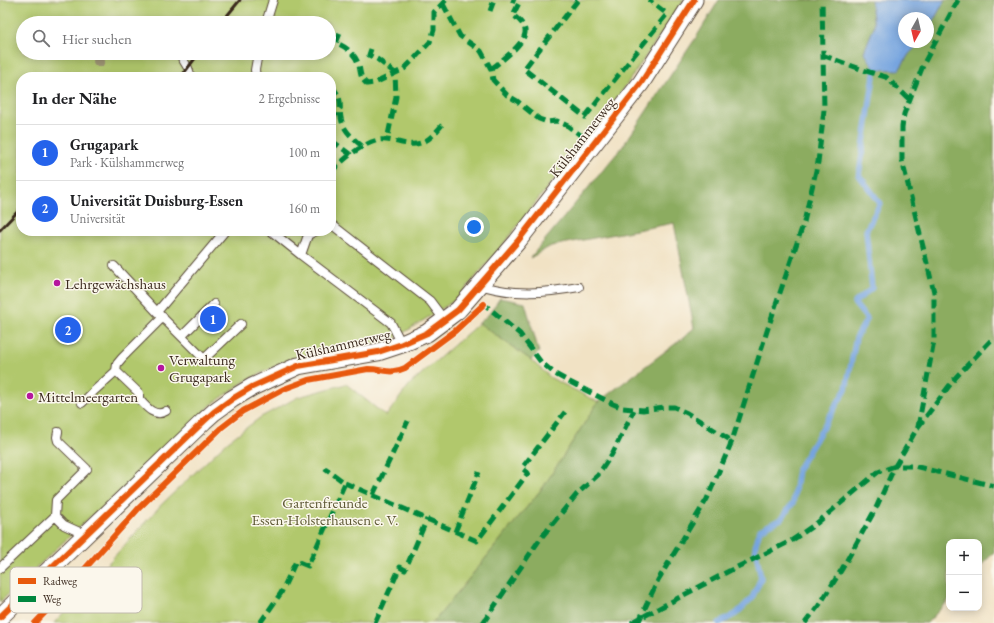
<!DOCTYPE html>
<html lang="de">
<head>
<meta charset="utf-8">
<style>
	body { margin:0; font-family:"EB Garamond",serif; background:#f6f6f6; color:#202124 }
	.controls { position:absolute; right:12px; bottom:12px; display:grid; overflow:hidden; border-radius:8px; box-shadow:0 2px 10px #0003 }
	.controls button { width:36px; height:36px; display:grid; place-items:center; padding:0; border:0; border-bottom:1px solid #e0e0e0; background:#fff; color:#202124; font:20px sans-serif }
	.compass { position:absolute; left:898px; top:12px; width:36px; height:36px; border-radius:50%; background:#fff; box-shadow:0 2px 10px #0003; rotate:188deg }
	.you { position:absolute; left:474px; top:227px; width:14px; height:14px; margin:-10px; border:3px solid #fff; border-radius:50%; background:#1a73e8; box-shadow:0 0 0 6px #1a73e833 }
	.badge { display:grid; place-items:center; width:26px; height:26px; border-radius:50%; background:#2563eb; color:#fff; font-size:13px; font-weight:700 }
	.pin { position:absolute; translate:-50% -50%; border:2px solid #fff; box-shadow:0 1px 4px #0006 }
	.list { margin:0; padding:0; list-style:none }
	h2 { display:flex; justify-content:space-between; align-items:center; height:52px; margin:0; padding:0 16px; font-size:17px }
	h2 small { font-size:13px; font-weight:400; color:#757577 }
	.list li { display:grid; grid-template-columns:26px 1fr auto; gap:12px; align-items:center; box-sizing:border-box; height:56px; padding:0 16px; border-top:1px solid #e0e0e0 }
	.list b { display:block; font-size:15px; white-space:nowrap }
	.list p { margin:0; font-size:13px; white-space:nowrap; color:#757577 }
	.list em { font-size:13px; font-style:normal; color:#757577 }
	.icon { flex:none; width:22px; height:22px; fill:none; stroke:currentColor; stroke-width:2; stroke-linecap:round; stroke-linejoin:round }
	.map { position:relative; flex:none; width:994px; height:623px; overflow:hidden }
	.search { position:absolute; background:#fff; box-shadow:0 2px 10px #0003; left:16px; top:16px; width:320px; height:44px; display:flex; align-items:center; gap:10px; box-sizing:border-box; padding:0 14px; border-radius:22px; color:#757577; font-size:15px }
	.panel { position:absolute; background:#fff; box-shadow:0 2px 10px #0003; left:16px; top:72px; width:320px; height:164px; border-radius:16px }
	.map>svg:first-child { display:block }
</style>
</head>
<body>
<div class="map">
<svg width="994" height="623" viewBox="0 0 994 623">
	<rect width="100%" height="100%" fill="#fbf7ec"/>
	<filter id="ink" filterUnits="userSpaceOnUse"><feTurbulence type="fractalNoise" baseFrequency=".025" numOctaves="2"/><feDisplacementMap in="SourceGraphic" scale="8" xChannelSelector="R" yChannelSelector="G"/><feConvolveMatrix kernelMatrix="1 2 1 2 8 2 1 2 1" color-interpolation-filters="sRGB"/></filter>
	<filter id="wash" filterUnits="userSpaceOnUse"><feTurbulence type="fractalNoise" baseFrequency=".012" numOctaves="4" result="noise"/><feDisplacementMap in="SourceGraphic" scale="16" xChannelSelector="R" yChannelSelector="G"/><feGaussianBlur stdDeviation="0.9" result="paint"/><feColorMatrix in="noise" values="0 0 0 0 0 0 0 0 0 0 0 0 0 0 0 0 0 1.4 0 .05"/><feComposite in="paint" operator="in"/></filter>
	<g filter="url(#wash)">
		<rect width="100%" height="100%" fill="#f1e2c4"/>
		<!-- green -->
		<path fill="#b1c86c" stroke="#767945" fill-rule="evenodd" d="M0 0H684L620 94 501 247 457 299 394 339 365 346 322 352 287 361 245 381 211 405 99 511 91 516 0 602ZM23 23H329V53H23ZM21 77H331V231H21Z
			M479 323 531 360 551 378 598 402 544 486 433 623H54L161 505 227 442 261 417 298 397 346 384 386 416 410 384Z"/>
		<!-- forest -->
		<path fill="#8cac60" stroke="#646b3f" d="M719 0H871L874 27 864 52 899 70 909 54 921 42H928V30L945 0H994V552L979 568V542H949V600L927 623H433L544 486 598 402 683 338 694 328 674 223 551 246 530 258 623 146 697 36Z
			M500 298 525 303 539 352 531 360 479 323 489 314Z"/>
		<!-- water -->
		<path fill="#76a4df" stroke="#58677e" d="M871 0H945L928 30V18H904V42H921L909 54 899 70 875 69 864 52 874 27Z"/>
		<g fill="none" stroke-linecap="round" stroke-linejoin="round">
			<!-- stream -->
			<path stroke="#76a4df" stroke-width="5.5" d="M719 623 736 614 752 598 761 578 755 547 760 530 781 519 793 503 798 469 846 389 856 338 867 319 854 303 872 288 866 231 880 203 859 175 875 69"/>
		</g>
	</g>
	<g filter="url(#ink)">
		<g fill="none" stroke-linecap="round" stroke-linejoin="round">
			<defs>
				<path id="service" d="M266 23 273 0
					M179 53 188 68 191 77
					M256 77 255 70 258 53
					M331 224 430 301 445 321
					M225 231 157 312 204 359 241 324
					M271 231 301 255
					M316 231 308 235 301 255 391 323 402 344
					M114 266 157 312
					M480 285C514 296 545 293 579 287
					M182 336 214 304
					M116 371 139 393V399C146 407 155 418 166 411
					M82 403 95 390 116 371 117 364 122 358 163 317
					M55 516 64 525 86 535
					M0 568 55 516 56 500 87 469 58 441 57 437 58 432"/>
				<path id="minor" d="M0 617 204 421 214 412 232 399 252 387 298 366 378 352 402 344 427 333 458 310 517 242 641 83 694 0"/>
			</defs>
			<!-- service casing -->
			<use href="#service" stroke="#564637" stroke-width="10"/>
			<!-- minor casing -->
			<use href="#minor" stroke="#564637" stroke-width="19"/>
			<!-- service -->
			<use href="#service" stroke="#fff" stroke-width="8"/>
			<!-- minor -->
			<use href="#minor" stroke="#fff" stroke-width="17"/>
			<!-- rail -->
			<path stroke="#3b2a1e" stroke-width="3" d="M221 23 240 0
				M181 77 199 53
				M0 230 21 208"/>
			<!-- quiet -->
			<path stroke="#00873e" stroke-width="5" stroke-dasharray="10 5" stroke-linecap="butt" d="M578 0 524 69 585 117 667 14 649 0
				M443 4 460 36 481 51 491 69 493 80 507 95 517 101 539 119 547 122 557 121 568 126 583 137
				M490 11 494 0
				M340 33 336 43C346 46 357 56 359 66 361 74 360 78 367 84L375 83 404 69 415 58 430 42 434 30V12L446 0
				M371 49 369 55 377 59 395 73 396 97 387 140
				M822 55 866 71 886 77 910 100
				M491 69C500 62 524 44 525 33 526 25 518 19 513 15L519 3 511 0
				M331 86C346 101 337 106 342 122 345 132 355 140 363 147
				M331 121 341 107
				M331 140 351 155
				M331 172C343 160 362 143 379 140 386 139 392 141 398 142 420 148 428 142 442 125
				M482 307 484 304 520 334 541 362 555 374 566 380 613 404 623 408 643 410 664 407H674L687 413 732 441
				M918 427 934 341V292L902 160V127L904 114 924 63 958 0
				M345 483 477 541 528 473 522 468 565 412
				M373 495 408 421
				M455 532 479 472
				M260 623 281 593 296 561 308 566 345 483 325 468
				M375 623 400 567 405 570 427 519
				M483 623 540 539 577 494 598 475 612 454 634 410
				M631 623 731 570 791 541 817 523 878 472 895 466H914L994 486
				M638 623 658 580 707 499 732 441 767 331 804 222 818 162 824 110 822 0
				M805 623 820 604 842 569 876 508 895 466 918 427 956 377 994 337"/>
			<defs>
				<path id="cycleway" d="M0 617 204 421 214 412 232 399 252 387 298 366 378 352 402 344 427 333 458 310 517 242 641 83 694 0
					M35 623 57 600 139 508 221 428 243 411 284 389 308 380 368 369C384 369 390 375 405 368L455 331 484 304"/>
			</defs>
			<!-- cycleway casing -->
			<use href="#cycleway" stroke="#fbf7ec" stroke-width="8"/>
			<!-- cycleway -->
			<use href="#cycleway" stroke="#e8590c" stroke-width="6"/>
		</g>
		<!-- trees -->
		<circle fill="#a09775" cx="99" cy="61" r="6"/>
	</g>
	<!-- markers -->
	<g fill="#b5179e" stroke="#fbf7ec" stroke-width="1.5">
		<circle cx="57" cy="283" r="4"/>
		<circle cx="161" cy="368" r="4"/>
		<circle cx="30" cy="396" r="4"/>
	</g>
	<g text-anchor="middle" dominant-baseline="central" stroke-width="3" stroke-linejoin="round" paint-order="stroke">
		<!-- street labels -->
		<g font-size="15" fill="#3b2a1e" stroke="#fbf7ec">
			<text transform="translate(582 137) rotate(-52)">Külshammerweg</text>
			<text transform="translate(343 344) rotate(-13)">Külshammerweg</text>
		</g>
		<!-- poi labels -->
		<g font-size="15" fill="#3b2a1e" stroke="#fbf7ec" text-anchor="start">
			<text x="65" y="283">Lehrgewächshaus</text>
			<text x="169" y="359">Verwaltung<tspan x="169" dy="17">Grugapark</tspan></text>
			<text x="38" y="396">Mittelmeergarten</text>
		</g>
		<!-- park labels -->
		<g font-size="15" fill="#5e5935" stroke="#fbf7ec">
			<text x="325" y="502">Gartenfreunde<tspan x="325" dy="17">Essen-Holsterhausen e. V.</tspan></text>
		</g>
	</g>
	<!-- legend -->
	<rect x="10" y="567" width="132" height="46" rx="6" fill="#fbf7ec" stroke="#c1baae" stroke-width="1"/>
	<rect x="18" y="578" width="18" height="6" fill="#e8590c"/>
	<rect x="18" y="596" width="18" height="6" fill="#00873e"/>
	<g font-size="11" fill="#3b2a1e">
		<text x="43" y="585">Radweg</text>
		<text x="43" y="603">Weg</text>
	</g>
</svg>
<div class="controls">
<button>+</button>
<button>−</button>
</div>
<svg class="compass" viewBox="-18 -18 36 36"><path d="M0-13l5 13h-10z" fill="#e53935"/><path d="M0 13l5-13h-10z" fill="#757577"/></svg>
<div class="you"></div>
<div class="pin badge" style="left:213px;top:319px">1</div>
<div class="pin badge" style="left:68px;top:330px">2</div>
<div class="search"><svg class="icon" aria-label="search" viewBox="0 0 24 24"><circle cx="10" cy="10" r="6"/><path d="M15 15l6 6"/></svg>Hier suchen</div>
<section class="panel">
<h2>In der Nähe<small>2 Ergebnisse</small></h2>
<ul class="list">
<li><span class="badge">1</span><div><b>Grugapark</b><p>Park · Külshammerweg</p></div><em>100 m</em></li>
<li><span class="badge">2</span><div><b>Universität Duisburg-Essen</b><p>Universität</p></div><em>160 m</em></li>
</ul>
</section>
</div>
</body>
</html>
